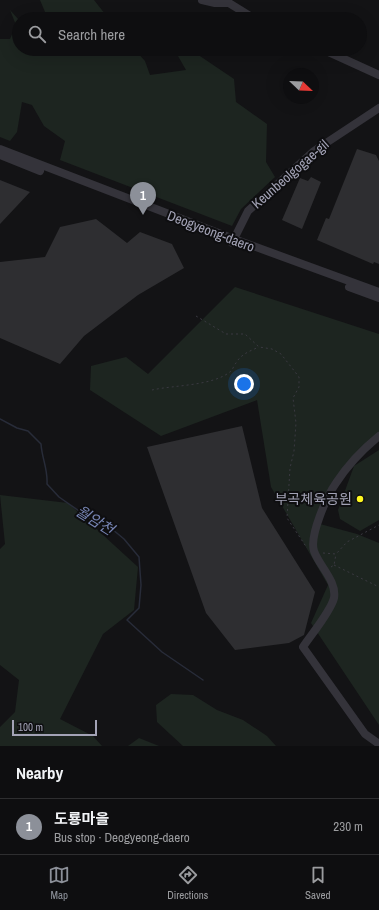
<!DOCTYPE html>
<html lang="en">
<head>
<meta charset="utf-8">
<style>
	body { margin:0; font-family:"Archivo Narrow","Noto Sans KR",sans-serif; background:#171719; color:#f1f3f6 }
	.compass { position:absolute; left:283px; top:68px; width:36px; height:36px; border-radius:50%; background:#0e0e10; box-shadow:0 4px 16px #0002; rotate:113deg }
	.scale { position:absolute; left:12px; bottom:10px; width:85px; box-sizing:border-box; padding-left:4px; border:2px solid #a3a3b6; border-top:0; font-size:11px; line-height:14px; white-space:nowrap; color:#a3a3b6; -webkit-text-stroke:3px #0e0e10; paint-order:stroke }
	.you { position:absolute; left:244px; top:384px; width:14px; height:14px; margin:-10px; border:3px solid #fff; border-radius:50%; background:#1a73e8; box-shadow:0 0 0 6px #1a73e833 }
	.badge { display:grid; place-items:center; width:26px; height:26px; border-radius:50%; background:#8c9099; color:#fff; font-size:13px; font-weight:700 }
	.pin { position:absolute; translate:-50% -33px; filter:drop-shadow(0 1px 2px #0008) }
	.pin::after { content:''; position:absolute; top:21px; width:14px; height:12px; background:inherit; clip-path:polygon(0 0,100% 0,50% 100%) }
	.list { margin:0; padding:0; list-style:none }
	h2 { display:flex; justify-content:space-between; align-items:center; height:52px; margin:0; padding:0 16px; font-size:17px }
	h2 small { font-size:13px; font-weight:400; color:#9b9c9f }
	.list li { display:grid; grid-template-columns:26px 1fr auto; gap:12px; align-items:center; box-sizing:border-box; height:56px; padding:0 16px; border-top:1px solid #2e2e30 }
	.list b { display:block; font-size:15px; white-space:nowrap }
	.list p { margin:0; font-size:13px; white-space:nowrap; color:#9b9c9f }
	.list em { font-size:13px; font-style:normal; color:#9b9c9f }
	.icon { flex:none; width:22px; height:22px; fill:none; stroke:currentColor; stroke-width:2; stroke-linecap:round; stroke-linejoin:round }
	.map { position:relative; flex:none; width:379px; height:746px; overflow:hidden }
	.search { position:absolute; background:#0e0e10; box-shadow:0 4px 16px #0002; left:12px; right:12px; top:12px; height:44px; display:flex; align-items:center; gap:10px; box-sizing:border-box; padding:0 14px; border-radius:22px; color:#9b9c9f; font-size:15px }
	.sheet { height:108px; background:#0e0e10 }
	nav { display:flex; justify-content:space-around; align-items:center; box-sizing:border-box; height:56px; border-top:1px solid #2e2e30; background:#0e0e10; font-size:11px; color:#9b9c9f }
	nav a { display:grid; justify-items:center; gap:2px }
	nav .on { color:#8c9099 }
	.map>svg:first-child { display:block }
</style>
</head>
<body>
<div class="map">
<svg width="379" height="746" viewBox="0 0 379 746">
	<rect width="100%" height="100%" fill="#131315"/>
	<!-- green -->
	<path fill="#1d2520" d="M40 0H94L109 19H48Z
		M10 10 19 20V49H134L145 61 150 75 186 70 178 56 191 50 234 79 236 102 267 124 266 162 275 177 241 209 232 226 60 160 65 141 44 126 32 105 22 102 17 132 10 141 0 137V39H10L16 25Z
		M235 287 379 334V433L331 484 320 524 357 534 379 543V725L311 623 328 585 271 487 257 400 161 436 90 390 91 366 126 357 148 374Z
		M379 450V520L360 531 340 519 338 510 354 466Z
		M0 495 68 503 138 567 134 610 103 634 60 719 93 736 102 746H0V727L15 712 19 680 0 665V549L5 544Z
		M171 694 193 695 217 710 243 720 267 736 276 746H183L157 722 156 705Z
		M139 738 159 746H128Z"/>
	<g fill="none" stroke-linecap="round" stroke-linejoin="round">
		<!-- stream -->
		<path stroke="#282c39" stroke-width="1.5" d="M0 419 17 428 28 431 41 444C42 459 48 469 47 484L59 497 92 520 106 524 124 539 139 557 141 585 139 608 127 620 162 652 203 680"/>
	</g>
	<!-- building -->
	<path fill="#2e2e31" d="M357 149 376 155 379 161V264L374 262 373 264 317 240 326 218 329 219Z
		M311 177 321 182 302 229 282 220 300 178 308 181Z
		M0 180 30 192 0 224Z
		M96 219 127 243 140 232 172 244 184 268 138 295 84 336 60 364 0 338V262L45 257 60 227Z
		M242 426 262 508 315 592 304 635 289 643 235 650 206 613 147 447Z"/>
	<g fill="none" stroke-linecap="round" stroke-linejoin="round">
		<!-- path -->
		<path stroke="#3a3941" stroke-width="1" stroke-dasharray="2 3" stroke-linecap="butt" d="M196 316 226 334H245L259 347 272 349 281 354 299 377V387L293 398 296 423 294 451 290 468 287 518 307 548
			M152 390C174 385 214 386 231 371 233 369 234 365 236 363 241 354 250 351 259 347
			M323 553 336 554 347 542 379 525
			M334 565 379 587
			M331 567 334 565 336 554"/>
		<!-- minor -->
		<path stroke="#34333a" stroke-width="8" d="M202 0 215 3H229L255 19
			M322 49 379 75
			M0 149 234 239 379 292
			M0 155 40 171
			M232 243 248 211 314 151 379 108
			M349 287 379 298
			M379 436C363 449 347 466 336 483 327 496 309 536 314 551 319 566 337 581 334 598 331 611 311 635 303 647L365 734 379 744"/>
	</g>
	<!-- markers -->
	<circle fill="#fff820" stroke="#0e0e10" stroke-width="1.5" cx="360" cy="499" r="4"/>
	<g text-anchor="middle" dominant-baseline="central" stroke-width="4" stroke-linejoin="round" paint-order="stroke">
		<!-- street labels -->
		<g font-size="14" fill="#a3a3b6" stroke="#0e0e10">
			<text transform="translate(290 174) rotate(-41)">Keunbeolgogae-gil</text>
			<text transform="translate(211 231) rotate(21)">Deogyeong-daero</text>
		</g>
		<!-- poi labels -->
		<g font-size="14" fill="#a3a3b6" stroke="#0e0e10" text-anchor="end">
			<text x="352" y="499">부곡체육공원</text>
		</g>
		<!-- water labels -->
		<g font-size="15" font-style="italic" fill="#7785b4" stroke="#0e0e10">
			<text transform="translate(95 520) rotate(32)">월암천</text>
		</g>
	</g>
</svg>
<svg class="compass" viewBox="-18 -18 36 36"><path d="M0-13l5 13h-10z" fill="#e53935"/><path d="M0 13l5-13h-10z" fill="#9b9c9f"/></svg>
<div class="scale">100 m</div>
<div class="you"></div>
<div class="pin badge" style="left:143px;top:215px">1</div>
<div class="search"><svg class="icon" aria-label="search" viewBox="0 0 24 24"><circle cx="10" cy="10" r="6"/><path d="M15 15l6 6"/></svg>Search here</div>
</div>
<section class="sheet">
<h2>Nearby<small></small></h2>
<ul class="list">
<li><span class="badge">1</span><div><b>도룡마을</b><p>Bus stop · Deogyeong-daero</p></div><em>230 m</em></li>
</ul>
</section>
<nav>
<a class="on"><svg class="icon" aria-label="map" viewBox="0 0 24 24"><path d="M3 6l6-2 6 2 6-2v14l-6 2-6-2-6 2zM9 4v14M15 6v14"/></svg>Map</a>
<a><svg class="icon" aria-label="directions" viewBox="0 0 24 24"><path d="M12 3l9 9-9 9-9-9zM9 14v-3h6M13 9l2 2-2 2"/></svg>Directions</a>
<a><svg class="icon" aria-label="saved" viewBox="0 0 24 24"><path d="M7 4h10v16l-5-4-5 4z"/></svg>Saved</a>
</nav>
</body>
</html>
